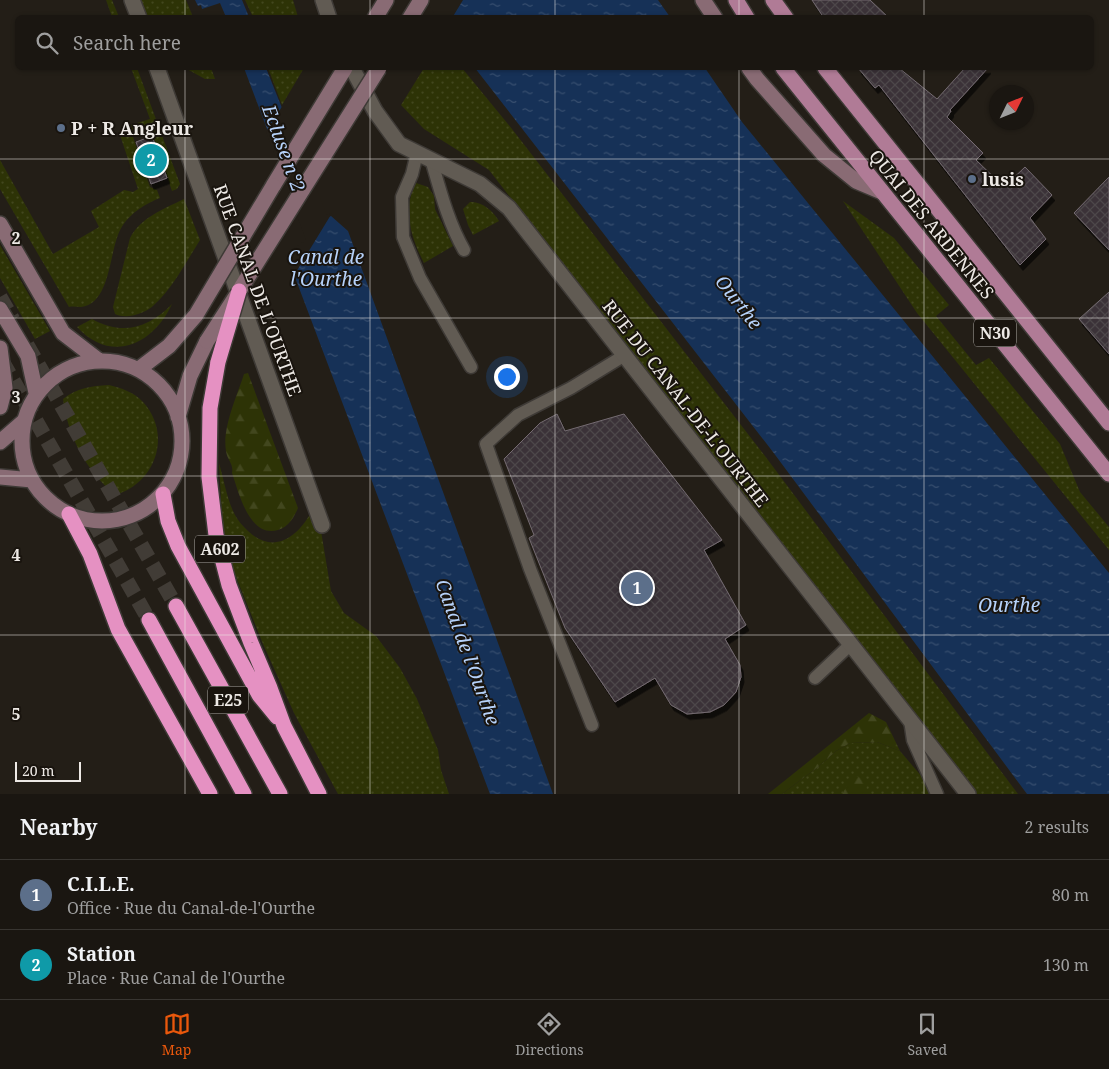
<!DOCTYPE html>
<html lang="en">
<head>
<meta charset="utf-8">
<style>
	body { margin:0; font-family:"Noto Serif",serif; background:#231f1a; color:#f1f3f6 }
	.compass { position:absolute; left:989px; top:85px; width:45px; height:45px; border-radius:50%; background:#1a1611; box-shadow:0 1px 4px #0004; rotate:47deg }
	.scale { position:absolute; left:15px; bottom:12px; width:66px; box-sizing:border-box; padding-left:5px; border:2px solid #ede9e5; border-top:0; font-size:14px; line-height:18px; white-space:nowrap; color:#ede9e5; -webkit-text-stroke:4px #19140e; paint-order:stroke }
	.you { position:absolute; left:506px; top:376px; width:18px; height:18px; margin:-12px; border:4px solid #fff; border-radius:50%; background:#1a73e8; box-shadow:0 0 0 8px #1a73e833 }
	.badge { display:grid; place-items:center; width:32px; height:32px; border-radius:50%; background:#ea580c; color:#fff; font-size:16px; font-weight:700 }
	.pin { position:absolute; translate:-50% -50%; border:2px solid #fff; box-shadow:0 1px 5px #0006 }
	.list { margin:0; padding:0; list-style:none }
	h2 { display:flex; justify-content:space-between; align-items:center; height:65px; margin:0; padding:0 20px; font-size:21px }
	h2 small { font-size:16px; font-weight:400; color:#9f9f9f }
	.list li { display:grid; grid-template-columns:32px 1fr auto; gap:15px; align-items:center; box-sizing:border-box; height:70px; padding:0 20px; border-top:1px solid #383531 }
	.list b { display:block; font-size:19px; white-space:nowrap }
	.list p { margin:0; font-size:16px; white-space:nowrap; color:#9f9f9f }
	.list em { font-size:16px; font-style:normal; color:#9f9f9f }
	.icon { flex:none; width:28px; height:28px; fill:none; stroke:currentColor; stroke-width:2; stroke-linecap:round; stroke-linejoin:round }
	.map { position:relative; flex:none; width:1109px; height:794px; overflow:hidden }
	.search { position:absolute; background:#1a1611; box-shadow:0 1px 4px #0004; left:15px; right:15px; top:15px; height:55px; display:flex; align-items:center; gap:12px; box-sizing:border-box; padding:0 18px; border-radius:8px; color:#9f9f9f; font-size:19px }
	.sheet { height:205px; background:#1a1611 }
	nav { display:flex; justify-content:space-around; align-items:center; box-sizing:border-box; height:70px; border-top:1px solid #383531; background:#1a1611; font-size:14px; color:#9f9f9f }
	nav a { display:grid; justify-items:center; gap:2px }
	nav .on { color:#ea580c }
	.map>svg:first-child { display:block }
</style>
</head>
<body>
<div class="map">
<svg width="1109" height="794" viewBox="0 0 1109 794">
	<defs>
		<pattern id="grass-dots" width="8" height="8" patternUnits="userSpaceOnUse" patternTransform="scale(1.25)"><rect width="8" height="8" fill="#2d3306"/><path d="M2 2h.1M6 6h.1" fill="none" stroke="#42471e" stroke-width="1.8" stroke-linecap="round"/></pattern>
		<pattern id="forest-firs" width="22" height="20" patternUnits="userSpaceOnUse" patternTransform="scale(1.25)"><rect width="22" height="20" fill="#2d3306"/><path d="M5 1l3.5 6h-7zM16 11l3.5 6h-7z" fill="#42471e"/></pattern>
		<pattern id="water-ripples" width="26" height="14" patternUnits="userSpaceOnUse" patternTransform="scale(1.25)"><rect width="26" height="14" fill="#163157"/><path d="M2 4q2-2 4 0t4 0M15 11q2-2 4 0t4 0" fill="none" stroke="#384f6f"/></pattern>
		<pattern id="building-cross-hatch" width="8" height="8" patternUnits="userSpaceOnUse" patternTransform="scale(1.25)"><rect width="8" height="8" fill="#3a3237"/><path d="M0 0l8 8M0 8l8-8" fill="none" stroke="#4d464a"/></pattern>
		<filter id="shadow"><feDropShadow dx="3" dy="5.5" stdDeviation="0" flood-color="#0009"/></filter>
	</defs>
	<rect width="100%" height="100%" fill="#231e17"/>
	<!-- grass -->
	<path fill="url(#grass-dots)" d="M106 0H112L119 17H112Z
		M141 0H186L193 17H148Z
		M245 0H293L298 17H253Z
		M131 68H137L180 184 177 189 172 191 151 131 133 137 150 187 157 190 160 198C145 204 132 212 123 225 108 246 113 303 81 307 77 307 73 306 69 307L0 189V160L53 254 99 227 91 211 124 190 133 192 138 189 119 132 124 127 150 119Z
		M185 68H211L215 79H205Z
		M268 68H304L282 105Z
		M424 68H462L512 129 765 456 1018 794H976L489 170 424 129 401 105Z
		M416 183 428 187 434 196 435 209 453 246 424 263C411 238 402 209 416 183Z
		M184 199 200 240C188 259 172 289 155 304 147 313 127 320 115 314L113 307 130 238C141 217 164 209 184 199Z
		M843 201 894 238 949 305 936 316 976 365 989 358 1060 444 1080 492 1109 527V550L917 313Z
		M470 202C482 201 493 211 499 221L473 235 468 225 463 209Z
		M0 245 50 331 35 339 0 278Z
		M172 304C153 345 111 364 77 327L92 319C122 336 149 328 172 304Z
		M109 385C121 388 134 392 143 402 173 435 155 484 115 495 86 470 68 437 63 399 77 388 91 386 109 385Z
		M219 463C224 480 227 500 235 515 238 521 243 526 248 531 272 554 296 539 310 514L321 531 331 591 344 613 376 636 400 668 417 699 438 750 441 770 449 794H338L294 713 263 644 230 562 222 519Z
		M877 742 900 751 923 778 929 794H782L818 767 836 751 850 743Z"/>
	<!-- forest -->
	<path fill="url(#forest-firs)" d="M248 373 298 508C294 517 289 527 278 530 249 538 239 493 232 473 234 464 227 460 226 451 222 428 237 396 244 374Z
		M869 713 886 722 900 751 877 742 850 743 836 751 818 767 782 794H768Z
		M853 775 867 780 866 794H842Z"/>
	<!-- water -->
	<path fill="url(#water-ripples)" d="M195 0H242L249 17H226L220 3 202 9 201 5 198 6Z
		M429 0H658L670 17H440Z
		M244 68H266L326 218 331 216 348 231 553 794H490L287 256 309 240Z
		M475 68H705L742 122 1109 573V794H1027L773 452Z"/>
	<!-- pier -->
	<path fill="#231e17" d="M426 0H463L452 18H437Z
		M283 105 327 215 332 213 293 277 285 255 306 240 266 132Z"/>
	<!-- building -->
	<path fill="url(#building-cross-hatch)" stroke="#746b71" filter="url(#shadow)" d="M812 0H870L889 18H824Z
		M858 68H900H899L937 99 965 68H988L950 110 951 111 947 117 983 153 976 160 1004 187 1025 167 1052 195 1030 218 1046 239 1020 265 879 85 875 88Z
		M152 136 167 178 151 184 136 142Z
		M1109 177V250L1074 213Z
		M1109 292V354L1079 319Z
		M557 414 565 431 624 414 722 540 704 550 746 625 725 639 740 665 741 677 736 692 724 705 710 712 687 714 671 705 655 678 615 702 565 628 529 538 534 535 504 459 540 423Z"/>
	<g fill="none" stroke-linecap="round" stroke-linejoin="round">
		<!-- highway-tunnel -->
		<path stroke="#413c36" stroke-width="15" stroke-dasharray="15 8" stroke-linecap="butt" d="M0 297 13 320
			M27 345 176 606
			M2 361 149 620"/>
		<defs>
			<path id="lane" d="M417 153 412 174 402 197 403 237 420 278 471 367
				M431 159C440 190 448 222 464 250
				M815 678 851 644
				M910 720 913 740 937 794
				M592 725 530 569 486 444 518 415 571 388 625 355"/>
			<path id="street" d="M132 0 139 18
				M323 0 329 18
				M157 68 322 525
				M352 68 375 111 399 144 480 184 509 208 968 794"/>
			<path id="secondary" d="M703 0 715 18
				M375 18 386 0
				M410 18 421 0
				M749 68 757 79 824 155 856 181 882 192
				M273 186 345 68
				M0 224 63 333 98 360
				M239 291 303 189
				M0 309 28 356 36 393
				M0 348 5 388 0 407
				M22 441a80 80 0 1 1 160 0a80 80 0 1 1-160 0Z
				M139 369 169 346 196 315
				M178 417 190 376 207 341
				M0 442 23 422
				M0 477 32 480"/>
			<path id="primary" d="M736 0 747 18
				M773 0 786 18
				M783 68 1109 474
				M825 68 1109 423"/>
			<path id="highway" d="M218 362 210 408 209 477 216 535 229 585 251 643 270 688 284 726 319 794
				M163 494 168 521 178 546 259 695 277 717
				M69 514 90 554 118 629 210 794
				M176 606 280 794
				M149 620 244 794"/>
		</defs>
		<!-- lane casing -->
		<use href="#lane" stroke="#3e3a36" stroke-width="15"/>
		<!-- street casing -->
		<use href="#street" stroke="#3e3a36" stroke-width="18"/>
		<!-- secondary casing -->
		<use href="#secondary" stroke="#3e3a36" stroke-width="18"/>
		<!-- primary casing -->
		<use href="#primary" stroke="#3e3a36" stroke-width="18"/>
		<!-- highway casing -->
		<use href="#highway" stroke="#3e3a36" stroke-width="18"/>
		<!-- lane -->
		<use href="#lane" stroke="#615b53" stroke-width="12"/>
		<!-- street -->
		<use href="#street" stroke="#615b53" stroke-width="15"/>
		<!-- secondary -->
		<use href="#secondary" stroke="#896b74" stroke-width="15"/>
		<!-- primary -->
		<use href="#primary" stroke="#b07b96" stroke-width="15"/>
		<!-- highway -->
		<use href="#highway" stroke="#e591c2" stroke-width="15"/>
		<defs>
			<path id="secondary-bridge" d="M303 189 379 68
				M196 315 273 186
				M207 341 236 296"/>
			<path id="highway-bridge" d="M218 362 239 291"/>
		</defs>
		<!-- secondary-bridge casing -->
		<use href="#secondary-bridge" stroke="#3e3a36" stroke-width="18" stroke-linecap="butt"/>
		<!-- highway-bridge casing -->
		<use href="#highway-bridge" stroke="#3e3a36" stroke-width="18" stroke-linecap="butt"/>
		<!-- secondary-bridge -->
		<use href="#secondary-bridge" stroke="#896b74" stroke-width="15"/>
		<!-- highway-bridge -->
		<use href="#highway-bridge" stroke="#e591c2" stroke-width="15"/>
	</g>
	<!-- grid -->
	<path fill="none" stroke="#ede9e5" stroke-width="1" stroke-opacity="0.55" d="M185 0V18M370 0V18M555 0V18M739 0V18M924 0V18M185 68V794M370 68V794M555 68V794M739 68V794M924 68V794M0 159H1109M0 318H1109M0 476H1109M0 635H1109"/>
	<!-- markers -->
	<g fill="#5c6f8a" stroke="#19140e" stroke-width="2">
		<circle cx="61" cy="128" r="5"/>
		<circle cx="972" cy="179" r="5"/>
	</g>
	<g text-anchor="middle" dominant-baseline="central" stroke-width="4" stroke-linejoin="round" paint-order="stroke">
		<!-- shield labels -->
		<g fill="#19140e" stroke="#ada9a4" stroke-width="1">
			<rect x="974" y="319.5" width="42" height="27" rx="4"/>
			<rect x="195" y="535.5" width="50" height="27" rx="4"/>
			<rect x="208" y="686.5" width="40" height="27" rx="4"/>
		</g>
		<g font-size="16" font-weight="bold" fill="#ede9e5">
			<text x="995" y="333">N30</text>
			<text x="220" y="549">A602</text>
			<text x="228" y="700">E25</text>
		</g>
		<!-- poi labels -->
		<g font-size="18" font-weight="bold" fill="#ede9e5" stroke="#19140e" text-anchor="start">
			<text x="71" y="128">P + R Angleur</text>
			<text x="982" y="179">lusis</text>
		</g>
		<!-- street labels -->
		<g font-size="18" fill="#ede9e5" stroke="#19140e">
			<text transform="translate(932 224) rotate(51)">QUAI DES ARDENNES</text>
			<text transform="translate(258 290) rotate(70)">RUE CANAL DE L'OURTHE</text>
			<text transform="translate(686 403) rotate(52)">RUE DU CANAL-DE-L'OURTHE</text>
		</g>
		<!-- water labels -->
		<g font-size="19" font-style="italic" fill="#b6d2fa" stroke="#19140e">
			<text transform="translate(284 148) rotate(70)">Ecluse n°2</text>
			<text x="326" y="257">Canal de<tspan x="326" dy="22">l'Ourthe</tspan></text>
			<text transform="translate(739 302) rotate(52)">Ourthe</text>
			<text x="1009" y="605">Ourthe</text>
			<text transform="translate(468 652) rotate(70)">Canal de l'Ourthe</text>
		</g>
	</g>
	<g font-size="16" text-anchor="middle" font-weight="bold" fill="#ede9e5" stroke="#19140e" stroke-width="4" stroke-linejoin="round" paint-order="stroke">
		<text x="16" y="244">2</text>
		<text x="16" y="403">3</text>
		<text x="16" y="561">4</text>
		<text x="16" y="720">5</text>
	</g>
</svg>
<svg class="compass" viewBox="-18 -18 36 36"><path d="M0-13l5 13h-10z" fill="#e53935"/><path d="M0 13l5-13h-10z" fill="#9f9f9f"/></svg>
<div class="scale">20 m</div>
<div class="you"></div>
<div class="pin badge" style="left:637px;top:588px;background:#5c6f8a">1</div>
<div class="pin badge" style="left:151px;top:160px;background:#0f9aa8">2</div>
<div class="search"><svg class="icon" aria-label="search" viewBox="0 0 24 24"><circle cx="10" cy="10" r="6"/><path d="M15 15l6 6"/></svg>Search here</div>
</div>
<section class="sheet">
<h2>Nearby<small>2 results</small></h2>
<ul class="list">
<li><span class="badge" style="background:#5c6f8a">1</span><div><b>C.I.L.E.</b><p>Office · Rue du Canal-de-l'Ourthe</p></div><em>80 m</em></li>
<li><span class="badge" style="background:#0f9aa8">2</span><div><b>Station</b><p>Place · Rue Canal de l'Ourthe</p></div><em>130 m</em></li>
</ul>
</section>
<nav>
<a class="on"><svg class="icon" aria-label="map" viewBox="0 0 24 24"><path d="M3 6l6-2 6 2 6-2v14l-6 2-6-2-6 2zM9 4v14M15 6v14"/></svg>Map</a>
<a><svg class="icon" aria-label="directions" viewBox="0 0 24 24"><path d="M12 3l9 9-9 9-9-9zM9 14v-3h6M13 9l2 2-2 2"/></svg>Directions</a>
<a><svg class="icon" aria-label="saved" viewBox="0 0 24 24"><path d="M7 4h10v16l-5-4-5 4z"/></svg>Saved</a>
</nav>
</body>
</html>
